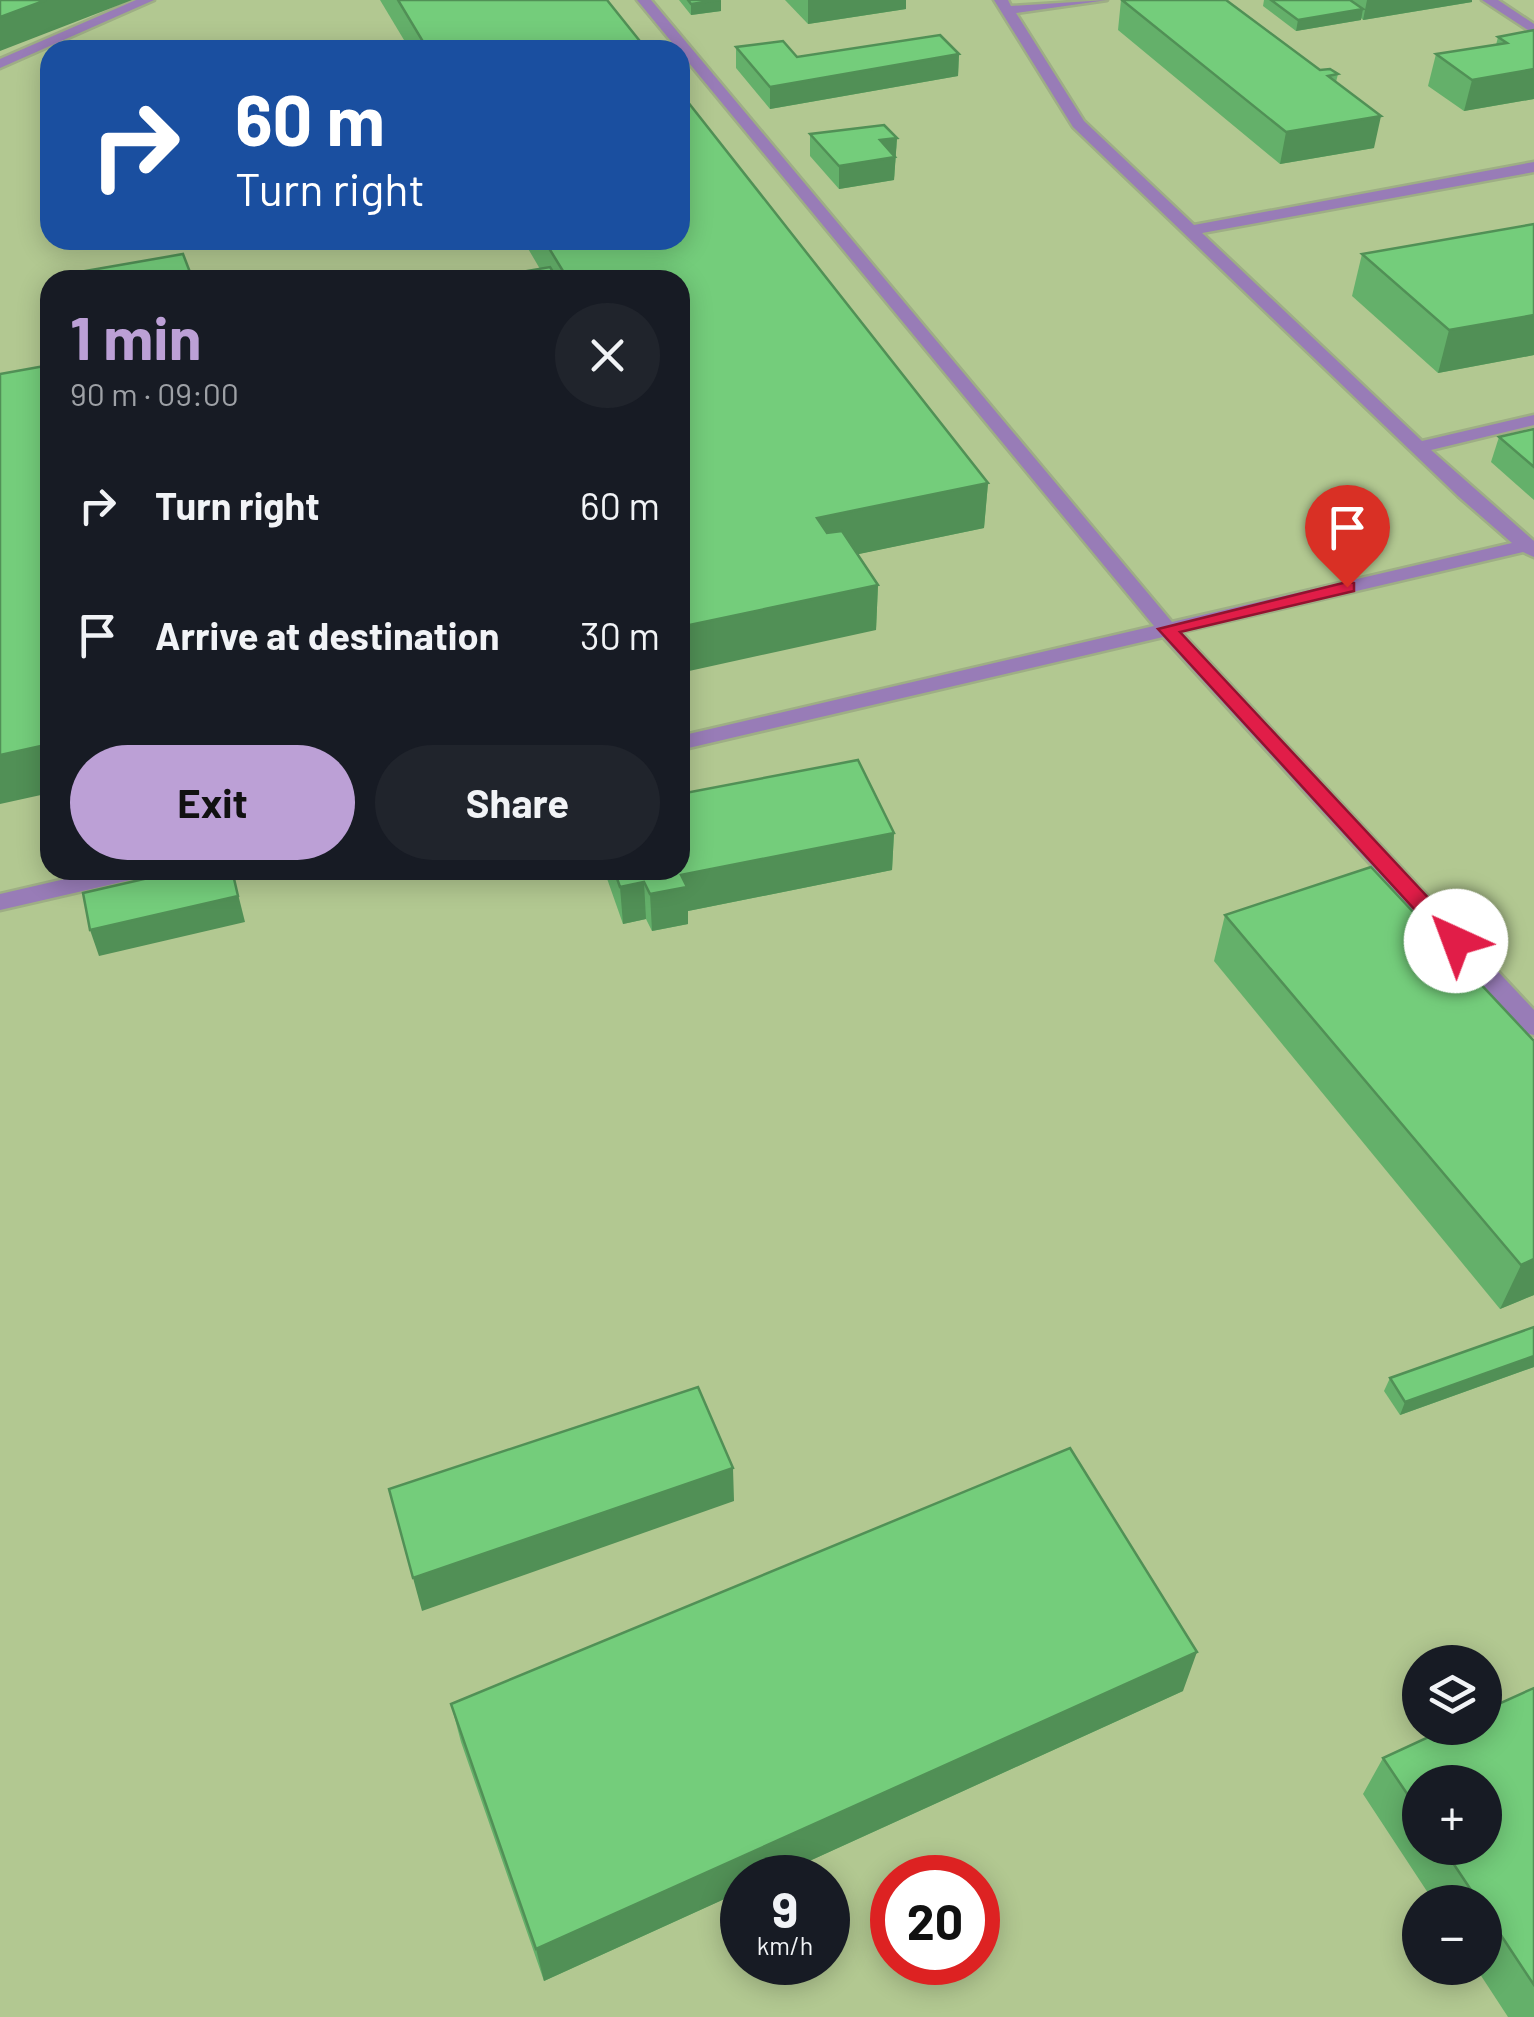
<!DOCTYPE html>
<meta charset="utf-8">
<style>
body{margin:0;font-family:Barlow,sans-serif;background:#20242c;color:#f1f3f6;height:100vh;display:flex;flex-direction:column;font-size:38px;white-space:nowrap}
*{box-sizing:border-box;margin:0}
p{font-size:32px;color:#9ea1a6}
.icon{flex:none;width:55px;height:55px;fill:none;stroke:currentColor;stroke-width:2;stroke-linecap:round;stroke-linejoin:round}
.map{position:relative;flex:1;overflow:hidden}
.drawer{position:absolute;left:40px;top:270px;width:650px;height:610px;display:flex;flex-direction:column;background:#171b24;border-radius:30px;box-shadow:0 5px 25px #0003}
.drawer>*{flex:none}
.hud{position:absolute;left:40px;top:40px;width:650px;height:210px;border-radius:30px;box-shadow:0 5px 25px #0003;background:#1a4fa0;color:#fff;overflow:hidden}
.buttons{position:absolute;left:1402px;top:1645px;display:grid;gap:20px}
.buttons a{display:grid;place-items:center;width:100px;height:100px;border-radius:50%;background:#171b24;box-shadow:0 5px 25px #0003;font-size:50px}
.speed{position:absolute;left:720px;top:1855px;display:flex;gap:20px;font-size:50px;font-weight:700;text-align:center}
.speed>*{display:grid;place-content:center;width:130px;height:130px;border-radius:50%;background:#171b24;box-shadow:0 5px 25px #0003;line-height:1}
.speed small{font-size:25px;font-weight:400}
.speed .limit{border:15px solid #d22;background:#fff;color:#111}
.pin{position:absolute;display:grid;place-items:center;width:85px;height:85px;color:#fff;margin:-102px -42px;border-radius:50% 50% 50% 0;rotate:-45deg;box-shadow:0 0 10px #0007}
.pin .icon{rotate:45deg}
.me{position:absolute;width:110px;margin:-55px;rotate:317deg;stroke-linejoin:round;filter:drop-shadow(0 0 8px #0008)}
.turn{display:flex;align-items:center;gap:35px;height:210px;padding:0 30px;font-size:45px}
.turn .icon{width:130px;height:130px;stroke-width:2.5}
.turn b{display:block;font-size:70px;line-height:85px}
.round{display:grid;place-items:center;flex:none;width:105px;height:105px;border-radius:52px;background:#20242c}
.head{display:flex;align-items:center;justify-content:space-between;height:170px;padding:0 30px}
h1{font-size:60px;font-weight:700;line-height:75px;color:#bca0d6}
.primary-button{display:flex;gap:20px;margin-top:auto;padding:20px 30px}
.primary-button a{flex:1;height:115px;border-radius:60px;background:#bca0d6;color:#111;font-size:40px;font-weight:700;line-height:115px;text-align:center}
.primary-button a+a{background:#20242c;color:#f1f3f6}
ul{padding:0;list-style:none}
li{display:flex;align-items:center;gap:30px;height:130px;padding:0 30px}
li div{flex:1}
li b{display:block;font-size:38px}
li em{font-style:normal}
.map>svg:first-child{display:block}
.built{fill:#b2c891;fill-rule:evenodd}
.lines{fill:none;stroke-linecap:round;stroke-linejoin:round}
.minor-casing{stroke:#9eae85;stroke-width:5}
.minor{fill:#987cb7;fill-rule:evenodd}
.wall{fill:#64b06a;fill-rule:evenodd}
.shaded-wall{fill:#519056}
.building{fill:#74cd7b;stroke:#519056;stroke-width:2.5}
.route{fill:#e11d48;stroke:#92132f;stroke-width:2.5}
</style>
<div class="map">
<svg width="1534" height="2017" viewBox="0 0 1534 2017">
<rect width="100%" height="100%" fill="#bed1a1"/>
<!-- built -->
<path class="built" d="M0 0H1534V2017H0ZM50 50H680V240H50ZM50 280H680V870H50ZM1420 1662H1485V1728H1420ZM1420 1782H1485V1848H1420ZM742 1878H828V1962H742ZM892 1878H978V1962H892ZM1420 1902H1485V1968H1420Z"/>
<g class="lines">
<!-- minor casing -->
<g class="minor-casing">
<g id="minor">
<path d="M136 0H154L0 68V59Z"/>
<path d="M637 0H651L1172 622 1512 543 1458 496 1073 127 994 0H1008L1011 6 1107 0 1016 13 1084 121 1194 225 1534 162V172L1202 233 1422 441 1534 415V425L1431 450 1534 541V557L1523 552 1181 632 1534 1010V1035L1525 1033 1163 637 680 750V736L1154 626Z"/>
<path d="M1482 0H1498L1534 24V34Z"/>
<path d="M104 870H151L139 878 0 910V894Z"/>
</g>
</g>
<!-- minor -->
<use href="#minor" class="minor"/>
</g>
<!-- wall -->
<g class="wall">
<path d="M380 0H607L647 50H410Z"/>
<path d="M679 0H721V11L691 15Z"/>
<path d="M785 0H906V9L808 24Z"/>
<path d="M1121 0 1320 70 1338 74 1336 82 1374 148 1280 164 1118 30Z"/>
<path d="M1264 0H1472V2L1363 20 1361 18V20L1296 31 1263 6Z"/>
<path d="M1534 30V99L1464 111 1428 86 1436 54 1496 45 1498 37Z"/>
<path d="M736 47 797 57 959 54 958 76 770 109 736 68Z"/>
<path d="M810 134 897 138 894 180 839 189 810 156Z"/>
<path d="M1534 224V355L1438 373 1352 296 1362 254Z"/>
<path d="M523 240H680L988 483 984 528 858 554 878 585 876 630 475 280 540 269Z"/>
<path d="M1534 429V500L1491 462 1499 437Z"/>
<path d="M894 833 892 870 688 911V924L652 931 646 919 623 924 604 870H680Z"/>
<path d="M1225 915 1534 1041V1295L1500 1309 1214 961Z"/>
<path d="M1534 1327V1367L1400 1415 1384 1391 1390 1378Z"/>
<path d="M1534 1688V2017H1508L1476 1968H1485V1902H1434L1363 1794 1383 1758ZM1420 1782 1485 1848H1420Z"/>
<path d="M1183 1691 772 1878H742V1891L544 1981 461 1742 451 1704Z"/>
</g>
<!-- shaded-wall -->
<g class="shaded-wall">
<path d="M46 0H132L0 51V17Z"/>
<path d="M721 0V11L691 15V4Z"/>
<path d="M808 0H906V9L808 24Z"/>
<path d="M1367 0H1472V2L1363 20Z"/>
<path d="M1363 9 1361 20 1296 31 1298 20Z"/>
<path d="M959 54 958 76 770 109V87Z"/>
<path d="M1534 69V99L1464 111 1472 80Z"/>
<path d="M1381 116 1374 148 1280 164 1286 132Z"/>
<path d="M897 138 894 180 839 189V166L880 140Z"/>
<path d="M1534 315V355L1438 373 1449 330Z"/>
<path d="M988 483 984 528 816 563 817 518Z"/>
<path d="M878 585 876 630 680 673V627Z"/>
<path d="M50 744V793L0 804V755Z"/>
<path d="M894 833 892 870 688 911V924L652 931 650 894 681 875Z"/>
<path d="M232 870 245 922 99 956 90 930Z"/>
<path d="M644 882 646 919 623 924 620 887Z"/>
<path d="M1534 1259V1295L1500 1309 1521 1265Z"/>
<path d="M1534 1356V1367L1400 1415 1405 1402Z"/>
<path d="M733 1468 734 1501 422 1611 413 1578Z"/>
<path d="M1197 1652 1183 1691 772 1878H742V1891L544 1981 536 1949Z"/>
</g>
<!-- building -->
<g class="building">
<path d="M0 0H46L0 17Z"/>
<path d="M398 0H607L647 50H428Z"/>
<path d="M688 0H720L691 4Z"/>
<path d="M1122 0H1226L1320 70 1330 69 1338 74 1328 76 1381 116 1286 132Z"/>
<path d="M1271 0H1350L1363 9 1298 20Z"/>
<path d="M1534 30V69L1472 80 1436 54 1507 43 1498 37Z"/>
<path d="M940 35 959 54 770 87 736 47 783 41 797 57Z"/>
<path d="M680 92 988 483 817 518 827 533 842 531 878 585 680 627V280H475L550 267 557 278 566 276 544 240H680Z"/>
<path d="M884 125 897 138 880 140 895 157 839 166 810 134Z"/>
<path d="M1534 224V315L1449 330 1362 254Z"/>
<path d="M183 254 193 280H77L74 273Z"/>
<path d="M50 365V744L0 755V374Z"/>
<path d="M1534 429V467L1499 437Z"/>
<path d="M858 760 894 833 681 875 687 887 650 894 644 882 620 887 614 870H680V794Z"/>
<path d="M1371 867 1534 1041V1259L1521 1265 1225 915Z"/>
<path d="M183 870H232L238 896 90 930 83 893Z"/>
<path d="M1534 1327V1356L1405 1402 1390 1378Z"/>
<path d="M698 1387 733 1468 413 1578 389 1489Z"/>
<path d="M1070 1448 1197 1652 536 1949 451 1704Z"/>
<path d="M1534 1688V1985L1485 1911V1902H1479L1443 1848H1485V1782H1420V1813L1383 1758 1448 1728H1485V1710Z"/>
</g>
<!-- route -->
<path class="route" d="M1347 582 1354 583V591L1180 632 1463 935V946H1448L1158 629Z"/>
</svg>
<div class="buttons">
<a><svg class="icon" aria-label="layers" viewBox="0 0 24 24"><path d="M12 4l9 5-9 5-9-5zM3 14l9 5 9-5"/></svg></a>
<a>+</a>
<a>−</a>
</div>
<div class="speed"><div>9<small>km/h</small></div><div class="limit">20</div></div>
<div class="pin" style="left:1347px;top:587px;background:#d93025"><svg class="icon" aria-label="arrive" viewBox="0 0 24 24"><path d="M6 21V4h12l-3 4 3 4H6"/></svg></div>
<svg class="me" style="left:1456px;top:941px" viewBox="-20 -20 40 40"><circle r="19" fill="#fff"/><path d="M0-13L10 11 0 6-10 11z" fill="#e11d48"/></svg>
<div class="hud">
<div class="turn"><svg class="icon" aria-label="right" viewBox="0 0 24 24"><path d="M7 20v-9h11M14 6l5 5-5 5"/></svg><div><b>60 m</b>Turn right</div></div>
</div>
<section class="drawer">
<div class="head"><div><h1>1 min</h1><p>90 m · 09:00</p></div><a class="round"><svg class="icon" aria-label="close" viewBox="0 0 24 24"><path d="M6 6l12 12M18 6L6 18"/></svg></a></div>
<ul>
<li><svg class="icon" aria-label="right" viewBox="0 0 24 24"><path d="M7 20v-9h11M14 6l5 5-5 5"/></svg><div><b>Turn right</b></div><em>60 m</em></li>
<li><svg class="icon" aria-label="arrive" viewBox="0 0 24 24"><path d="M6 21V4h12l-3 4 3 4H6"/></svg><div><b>Arrive at destination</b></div><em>30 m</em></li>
</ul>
<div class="primary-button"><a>Exit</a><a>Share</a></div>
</section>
</div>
